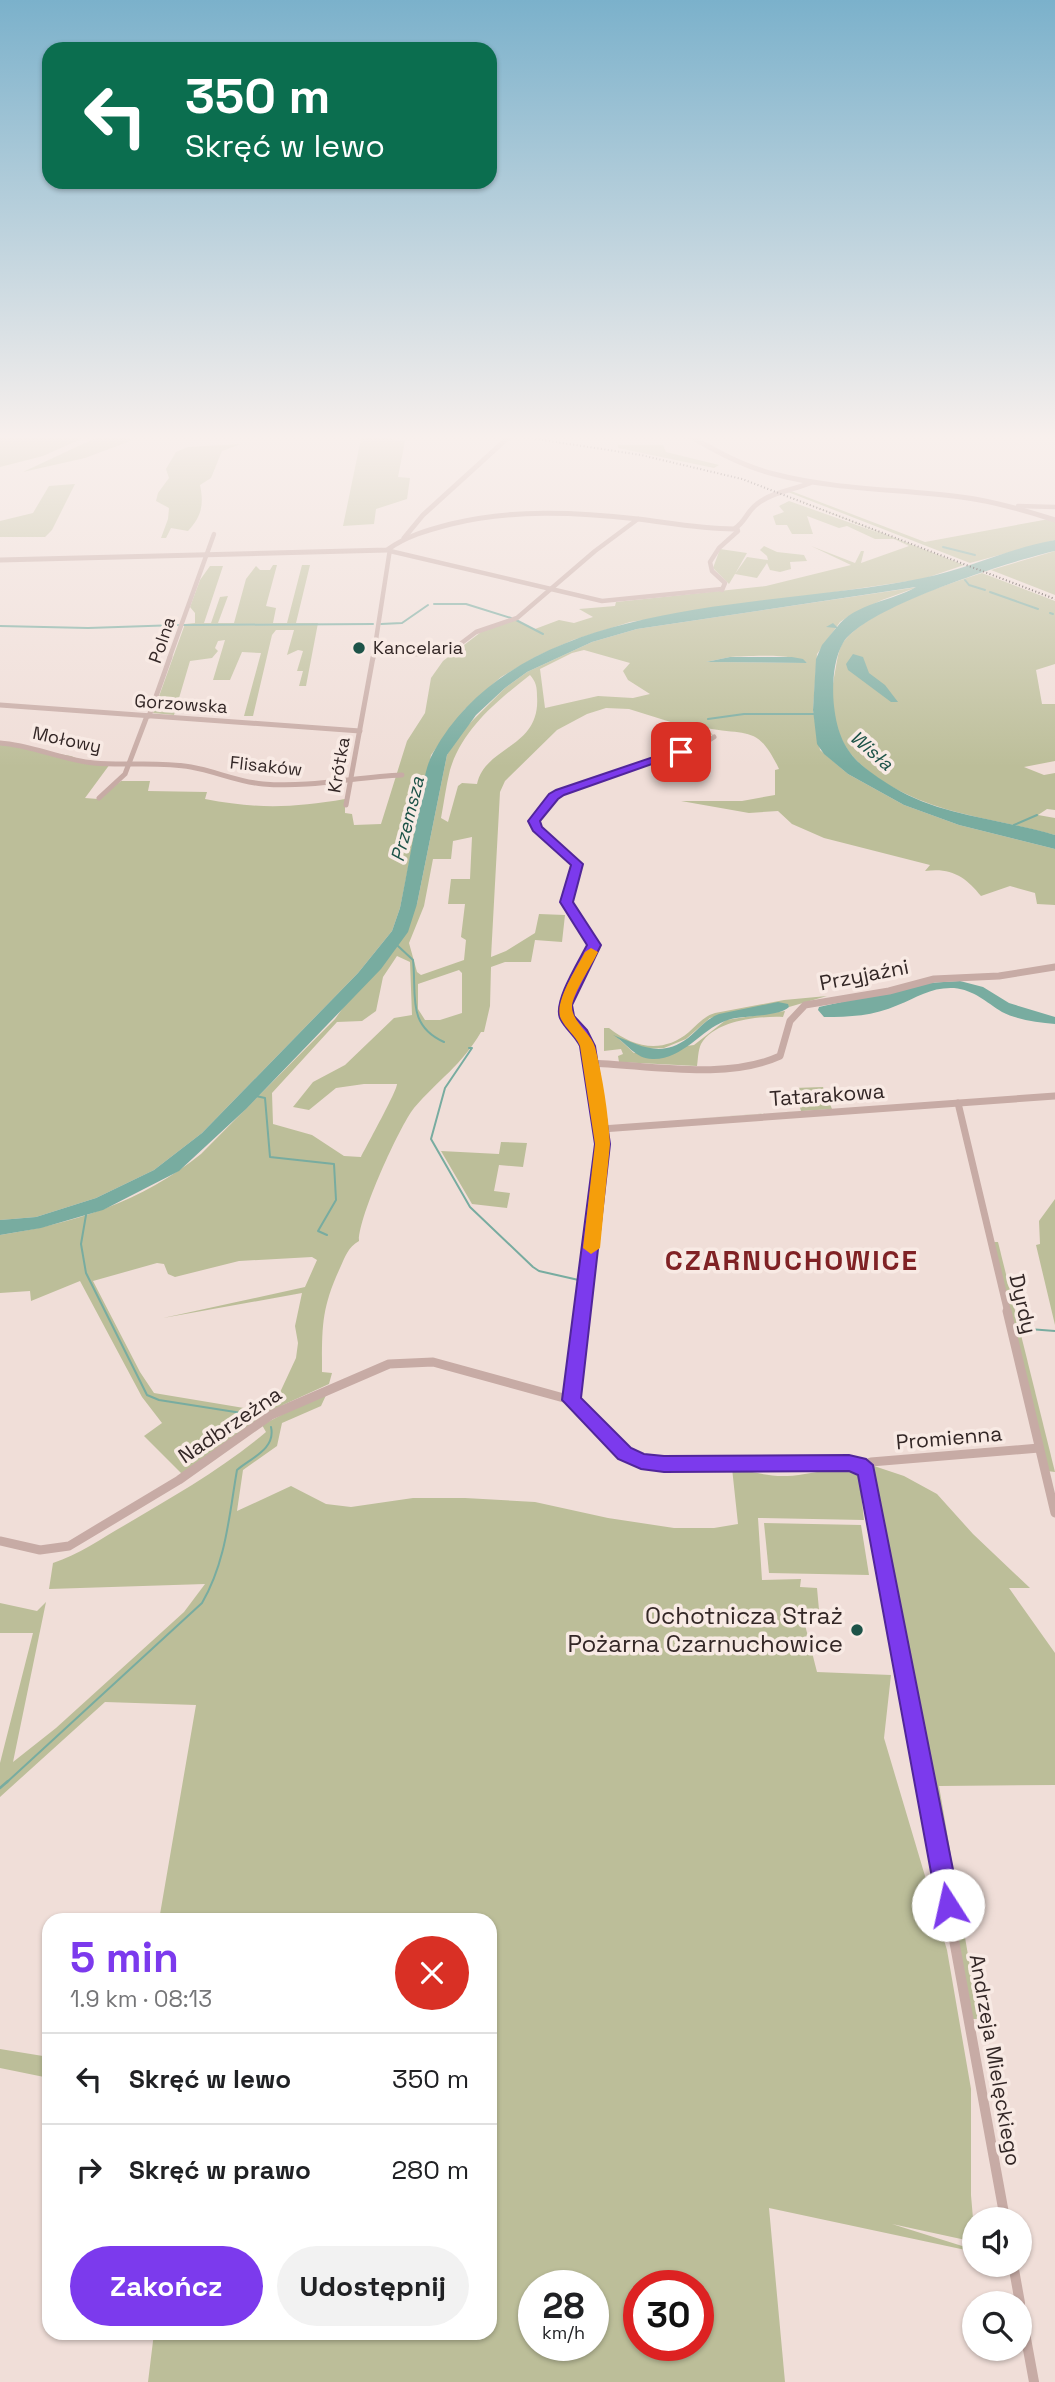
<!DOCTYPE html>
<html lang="pl">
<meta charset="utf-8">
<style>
body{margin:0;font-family:"Space Grotesk",sans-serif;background:#f2f2f2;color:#202124;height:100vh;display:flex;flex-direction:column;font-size:26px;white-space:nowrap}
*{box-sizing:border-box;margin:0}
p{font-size:23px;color:#757577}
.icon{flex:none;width:38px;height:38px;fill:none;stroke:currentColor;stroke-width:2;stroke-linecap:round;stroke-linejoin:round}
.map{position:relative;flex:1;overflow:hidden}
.sheet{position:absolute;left:42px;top:1913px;width:455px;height:427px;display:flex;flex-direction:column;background:#fff;border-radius:21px;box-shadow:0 2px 5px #0004}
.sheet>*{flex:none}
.hud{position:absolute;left:42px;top:42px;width:455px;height:147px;border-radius:21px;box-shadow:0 2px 5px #0004;background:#0b6e4f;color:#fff;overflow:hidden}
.tools{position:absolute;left:962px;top:2207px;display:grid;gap:14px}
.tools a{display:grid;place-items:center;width:70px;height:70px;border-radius:50%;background:#fff;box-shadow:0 2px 5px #0004;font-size:35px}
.speed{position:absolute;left:518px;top:2270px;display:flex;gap:14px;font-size:35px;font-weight:700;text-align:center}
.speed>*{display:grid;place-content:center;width:91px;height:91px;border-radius:50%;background:#fff;box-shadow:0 2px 5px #0004;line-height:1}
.speed small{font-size:18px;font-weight:400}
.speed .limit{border:10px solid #d22;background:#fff;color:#111}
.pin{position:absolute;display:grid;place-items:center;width:60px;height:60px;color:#fff;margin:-30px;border-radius:14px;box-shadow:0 4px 10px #0006}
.me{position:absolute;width:77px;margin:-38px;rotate:350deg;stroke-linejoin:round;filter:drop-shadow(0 0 5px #0008)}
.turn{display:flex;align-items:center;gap:24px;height:147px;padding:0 28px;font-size:32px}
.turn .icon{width:91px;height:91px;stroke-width:2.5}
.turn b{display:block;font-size:49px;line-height:60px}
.round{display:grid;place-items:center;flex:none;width:74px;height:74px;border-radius:37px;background:#f2f2f2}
.summary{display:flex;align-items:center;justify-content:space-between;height:119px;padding:0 28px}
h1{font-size:42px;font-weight:700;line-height:52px;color:#7c3aed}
.primary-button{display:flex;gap:14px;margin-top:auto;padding:14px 28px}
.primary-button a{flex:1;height:80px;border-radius:42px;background:#7c3aed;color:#fff;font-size:28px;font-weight:700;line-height:80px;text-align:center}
.primary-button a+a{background:#f2f2f2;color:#202124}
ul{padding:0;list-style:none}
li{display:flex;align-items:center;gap:21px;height:91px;padding:0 28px;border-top:2px solid #e0e0e0}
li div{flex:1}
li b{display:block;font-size:26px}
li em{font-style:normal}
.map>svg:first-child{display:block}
.green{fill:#bcbe99;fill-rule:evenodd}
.water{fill:#78aca0}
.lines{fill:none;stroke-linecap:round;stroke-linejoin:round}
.stream-far1{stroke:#78aca0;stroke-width:2}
.stream{stroke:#78aca0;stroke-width:2.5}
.minor-far4{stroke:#c7aba5;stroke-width:4.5}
.minor-far3{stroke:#c7aba5;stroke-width:5}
.minor-far2{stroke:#c7aba5;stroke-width:7}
.minor-far1{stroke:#c7aba5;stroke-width:9}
.minor{stroke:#c7aba5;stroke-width:10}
.tertiary{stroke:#c7aba5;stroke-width:5}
.rail{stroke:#332726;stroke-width:2;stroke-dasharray:1 2.5;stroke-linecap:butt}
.route{fill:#7c3aed;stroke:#51269a;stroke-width:2}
.slow{fill:#f59e0b}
.poi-dot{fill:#1d5348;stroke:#f8eae4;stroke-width:2.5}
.labels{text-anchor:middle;stroke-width:7;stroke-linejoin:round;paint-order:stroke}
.far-street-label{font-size:18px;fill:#332726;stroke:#f8eae4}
.far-poi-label{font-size:18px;fill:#332726;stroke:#f8eae4;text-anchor:start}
.far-water-label{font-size:19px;font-style:italic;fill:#1d5348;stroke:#f8eae4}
.street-label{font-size:21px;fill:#332726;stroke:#f8eae4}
.near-poi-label{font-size:24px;fill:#332726;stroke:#f8eae4;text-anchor:end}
.district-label{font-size:28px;font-weight:bold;letter-spacing:2px;fill:#802225;stroke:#f8eae4}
</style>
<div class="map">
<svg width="1055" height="2382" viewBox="0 0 1055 2382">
<rect width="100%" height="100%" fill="#f0ded8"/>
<!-- green -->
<g class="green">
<path d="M0 434H92L43 456 0 467Z"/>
<path d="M104 434H119L133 440 85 458 23 472Z"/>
<path d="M362 434 405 441 398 477 410 478 407 499 376 509 374 524 343 526Z"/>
<path d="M241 444 222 451 211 478 200 485C204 504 202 516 188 531L171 528 166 538H161L168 519 169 508 156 501 158 493 169 478 166 469 176 452 188 447Z"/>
<path d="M618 445H663L666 452 719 465 714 468 618 448Z"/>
<path d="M75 484 52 530 45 537H0V521L33 513 49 486Z"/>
<path d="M791 491 925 542 1049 519 1055 522V540L970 563 788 492Z"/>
<path d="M783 494 964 565 923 579 630 622 573 640 537 656 501 677 465 709 431 755 400 908 392 931 358 973 202 1133 154 1170 96 1198 36 1217 0 1220V744L71 756 91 764H110L85 798 98 799 121 781H150L148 791 207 792 205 799C256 809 293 808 345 799V813L352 814 354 825 381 824 407 741 425 713 431 678 443 661 485 629 514 620 535 629 559 620 574 623 593 617 579 609 615 606 616 602 766 586 851 565 811 546 855 563 861 551H864L861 563 909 546 894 539H875L847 526 839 528 807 516 813 534H792L787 525H776L773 516 784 512 779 506 789 501 882 534Z"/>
<path d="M764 546 777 552 804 555 807 561 790 562 791 569 780 572 770 570 767 563 757 578 735 574 729 584 713 568 720 549 747 553 735 574 747 557 768 560 767 556 760 550Z"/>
<path d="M1055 551V595L991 570Z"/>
<path d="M273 565H277L266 606 276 608 273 623H287L302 565H310L296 623H318L306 686H299L303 671H297L303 651 298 650 287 655 294 630H276L272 635 253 716H244L261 653 242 652 230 680H213L225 640 218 641 215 648 218 651 212 658 190 661 174 715 153 713 185 624 195 623V613L190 607 200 580 210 566H223L204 623H211L220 597 228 596 218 623H234L246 579 256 566 260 570H270Z"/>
<path d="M982 573 1055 601V664L1036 670 1042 704H1055V761L1024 767 1044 775 1055 773V810L1047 809 1038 815 1055 818V835C1006 821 951 816 906 794 853 769 822 733 835 672 837 662 838 649 844 641 870 609 943 586 982 573Z"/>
<path d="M918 587 882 600 849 616 840 622 817 654 813 710 820 750 848 774 904 805 959 825 1055 849V905L1037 904 1035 893 1010 886 981 896C966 877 951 867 925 871L930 865 824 838 792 824 778 811 749 813 681 801H742L775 795V770L779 769C758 725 749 736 706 728L713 735 709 734 629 709 606 708 587 714 557 730 505 781 500 792 491 957 506 951 535 933 539 914 565 915 562 942 535 940 531 962H505L491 967 490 1006 484 1032H481C462 1065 438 1080 414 1108 399 1127 358 1218 359 1241 348 1247 345 1257 340 1268 321 1309 322 1328 322 1372L332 1373 329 1384 283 1405 183 1475 144 1436 162 1423 142 1397 80 1281 31 1301 30 1291 0 1293V1235C73 1224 143 1201 201 1154L335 1019 417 904 447 755 461 732 505 688 527 672 592 642 637 629ZM584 650 630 663 623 671 628 680 650 694 633 698 598 696 545 708 540 669 572 653ZM730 657C746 656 796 653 807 663L706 662ZM530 675C536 682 537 687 537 696 541 748 485 746 477 784L462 783 458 786 448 822 441 818C444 802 446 786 450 770 462 729 498 700 530 675ZM472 837 470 879H451L448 904H465L461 937 466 940 464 960 421 975 417 972 409 943 424 906 433 859H451L453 841ZM397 956 410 962 412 1015 394 1018 345 1065 313 1082 293 1107 309 1110 336 1088 364 1084H397C397 1091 367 1145 361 1157L344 1156 312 1135 273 1124 272 1093 337 1022 362 1021 376 1011 383 977ZM459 970 462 973V1013L440 1020H425L418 1009V984ZM312 1257 317 1260 305 1287 163 1318 302 1293 295 1326 298 1343 296 1358 276 1401 259 1409H250L154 1393 140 1372 93 1281 157 1263 164 1264 168 1274 175 1277 239 1261Z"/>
<path d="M827 996 789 1007 787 1004 710 1018 686 1039 664 1048 644 1049 618 1038 634 1053 694 1045 726 1020 785 1011 783 1017C759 1016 715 1020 701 1044 698 1050 698 1060 697 1066L619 1062 618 1056 623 1054 621 1049 604 1051V1028H609C634 1048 663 1054 689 1032 697 1025 704 1016 715 1013L784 1000Z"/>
<path d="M823 1087 832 1109 688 1119 801 1111 794 1088Z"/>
<path d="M501 1142 527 1143 523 1167 499 1165 494 1191 510 1193 507 1208 472 1204 441 1151 499 1154Z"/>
<path d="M1055 1199V1325L1036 1245 1040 1244 1039 1221Z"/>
<path d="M994 1242H998L1055 1472 1047 1471Z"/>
<path d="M328 1391 321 1406 282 1423 277 1446 243 1470 237 1511 291 1486 326 1504 351 1507 413 1498H465L535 1502 608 1518 674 1528H714L738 1524 732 1468C751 1471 768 1477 787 1476 810 1475 836 1464 859 1475L864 1520 758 1518 762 1580 801 1579 800 1587 817 1588 820 1621H804L817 1672 891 1675 884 1738 947 1950 971 2089V2195L975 2242 892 2224 975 2250V2252L769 2208 785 2382H148L154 2333H490V1920H159L196 1705 105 1702 0 1797V1763L33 1633H0V1603L37 1611 46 1602 13 1762 56 1728 184 1612 205 1584 49 1589 53 1563C78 1555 102 1538 125 1525 174 1496 222 1469 266 1432L262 1425ZM534 2286H593V2345H534ZM639 2286H698V2345H639Z"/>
<path d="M874 1466 904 1476 937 1494 973 1534 1030 1588H1009L1055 1653V1785L939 1786 979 2019H972L872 1476Z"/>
<path d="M764 1523 861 1525 869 1575 769 1573Z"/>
<path d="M0 2049 49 2057V2078L0 2068Z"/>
</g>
<!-- water -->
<g class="water">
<path d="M1055 540V551C1011 561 865 607 843 643 833 660 832 687 834 706 839 750 856 764 893 787 940 816 1002 819 1055 835V849L959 825 904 805 848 774 824 754 817 744 813 710 816 659 822 645 836 628 826 627 833 623 837 627C855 603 893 601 916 587L637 629 592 642 527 672 505 688 476 715 447 755 417 904 408 932 381 969 246 1109 179 1171 103 1210 41 1228 0 1235V1220L36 1217 96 1198 154 1170 202 1133 358 973 392 931 400 908C407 873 413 838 420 804 423 788 425 767 433 753 522 592 768 611 923 578 968 569 1009 548 1055 540Z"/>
<path d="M853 654 863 657 869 673 885 685 898 702H891L848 670 846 664Z"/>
<path d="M730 657H792L803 659 807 663 706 662Z"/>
<path d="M960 981 983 987 1009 1003 1055 1017V1024C1037 1022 1018 1020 1002 1012 986 1002 974 990 954 988 931 987 918 997 898 1005 873 1016 850 1017 824 1017L818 1010 819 1007 927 983Z"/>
<path d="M778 1002 788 1004 789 1007C777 1018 742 1014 725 1021 701 1030 683 1059 654 1059 636 1060 627 1043 613 1035 640 1045 660 1059 688 1038 699 1029 706 1019 719 1014Z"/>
</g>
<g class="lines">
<!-- stream-far1 -->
<g class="stream-far1">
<path d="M943 547 975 555"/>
<path d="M965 580 969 585 985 590"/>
<path d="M990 592 1038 609"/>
<path d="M434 604H466L511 618"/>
<path d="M1050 613 1053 614"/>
<path d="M516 620 543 634"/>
<path d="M381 624 402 623 428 605"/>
<path d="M184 625 373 624"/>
<path d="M0 626 88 628 178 625"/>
<path d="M708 719 744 714H815"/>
<path d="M1014 825 1037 815"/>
<path d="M398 946 413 960C417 994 406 1025 444 1042"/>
<path d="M469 1048H472L445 1088 431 1139 470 1207 533 1267 539 1271 583 1281"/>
<path d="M256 1096 265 1098 270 1157 334 1164 336 1200 318 1231 327 1235"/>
<path d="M86 1215 81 1244 86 1273 147 1395 159 1400 248 1414"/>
<path d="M1016 1328 1055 1331"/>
<path d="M6 1783 202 1603C226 1562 229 1516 237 1470 251 1458 276 1449 271 1427"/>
</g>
<!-- stream -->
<path class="stream" d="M0 1788 8 1781"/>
<!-- minor-far4 -->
<g class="minor-far4">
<path d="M609 434 656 435"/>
<path d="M1018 506 1055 507"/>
<path d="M390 551 602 601 722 589"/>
<path d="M722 590 725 583 712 571 710 562 719 548 738 531 737 528"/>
<path d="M373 654H447L476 632 517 618 595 551 638 519"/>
<path d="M169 659 214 534"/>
<path d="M373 659 390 549"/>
</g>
<!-- minor-far3 -->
<g class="minor-far3">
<path d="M0 705 360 731"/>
<path d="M149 716 170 657"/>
<path d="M0 743C32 745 62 760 94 763 126 766 159 761 191 767 215 771 238 782 263 784 311 788 355 777 402 775"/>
<path d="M99 798 125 774 147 716"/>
<path d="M346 805 373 657"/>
<path d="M594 946 566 902 577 864 537 828 534 821 553 796 560 792 703 744 714 737"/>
</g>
<!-- minor-far2 -->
<g class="minor-far2">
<path d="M590 1063C648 1065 726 1081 780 1056L790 1021 805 1005 889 991 934 979 999 976 1055 967"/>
<path d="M958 1103 1008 1313"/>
<path d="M602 1129 1055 1096"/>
<path d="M582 1313 603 1144 588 1046 566 1011 570 992 593 944"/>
</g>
<!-- minor-far1 -->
<g class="minor-far1">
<path d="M582 1311 571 1400 629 1456 641 1461 664 1464 849 1463 859 1465 868 1473 925 1783"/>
<path d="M1007 1311 1055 1513"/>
<path d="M862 1467 871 1462 1039 1448"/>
<path d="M0 1541 40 1550 69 1546 179 1480 271 1415 389 1364 433 1362 571 1400"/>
</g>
<!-- minor -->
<g class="minor">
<path d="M925 1781 1005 2219"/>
<path d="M1013 2264 1020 2303"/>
<path d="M1020 2306 1034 2382"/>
</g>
<!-- tertiary -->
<g class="tertiary">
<path d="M686 434C714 450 742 466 774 474 835 490 899 489 961 497 993 501 1024 510 1055 520"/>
<path d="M404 538 423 515 512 434"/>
<path d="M0 560 387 550C406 536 428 530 451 524 512 509 576 512 638 519 670 523 701 529 734 529 745 523 747 511 757 504 772 492 793 490 810 483"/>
</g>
<!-- rail -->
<path class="rail" d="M504 434 641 455 742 479 1055 599"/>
</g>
<!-- sky -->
<linearGradient id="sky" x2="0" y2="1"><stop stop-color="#7bb1cb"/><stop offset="0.57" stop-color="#f8f0ed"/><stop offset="1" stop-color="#f8f0ed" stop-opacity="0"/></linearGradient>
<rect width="1055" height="767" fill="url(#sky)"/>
<!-- route -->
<path class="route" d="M677 749 686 752 564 795 558 799 540 821 542 827 583 864 573 902 601 945 572 1005 574 1016 587 1030 595 1046 610 1144 581 1398 631 1448 644 1454 664 1456 849 1455 866 1459 873 1465 960 1905 957 1914 948 1917 940 1914 937 1905 858 1475 849 1471 664 1472 641 1469 618 1459 562 1400 595 1144 580 1046C575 1035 565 1029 560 1018 553 1002 579 961 587 945L560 902 571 865 533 831 528 821 549 794 556 790Z"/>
<!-- slow -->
<path class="slow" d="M591 948 598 952C592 965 573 993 572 1006 571 1021 591 1033 595 1047 603 1078 608 1113 610 1144L600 1248 591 1254 583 1248 595 1144 580 1046C575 1035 566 1029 561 1019 553 1003 577 968 585 952Z"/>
<!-- markers -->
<g class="poi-dot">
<circle cx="359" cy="648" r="7"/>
<circle cx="857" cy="1630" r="7"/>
</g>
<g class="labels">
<!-- far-street labels -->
<g class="far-street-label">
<text transform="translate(162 640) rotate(-71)" y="6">Polna</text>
<text transform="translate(181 704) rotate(4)" y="6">Gorzowska</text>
<text transform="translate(67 740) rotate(12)" y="6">Mołowy</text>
<text transform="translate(339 765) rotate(-80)" y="6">Krótka</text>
<text transform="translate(266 766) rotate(6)" y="6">Flisaków</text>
</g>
<!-- far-poi labels -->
<g class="far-poi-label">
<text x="373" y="654">Kancelaria</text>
</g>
<!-- far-water labels -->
<g class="far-water-label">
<text transform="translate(872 750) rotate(41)" y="7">Wisła</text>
<text transform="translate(407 819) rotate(-76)" y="7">Przemsza</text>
</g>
<!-- street labels -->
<g class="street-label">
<text transform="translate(864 975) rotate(-11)" y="7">Przyjaźni</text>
<text transform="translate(827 1095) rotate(-4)" y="7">Tatarakowa</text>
<text transform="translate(1023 1304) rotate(77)" y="7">Dyrdy</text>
<text transform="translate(230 1425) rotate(-34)" y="7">Nadbrzeżna</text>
<text transform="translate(949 1438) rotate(-5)" y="7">Promienna</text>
<text transform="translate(995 2060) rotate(80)" y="7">Andrzeja Mielęckiego</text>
</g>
<!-- near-poi labels -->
<g class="near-poi-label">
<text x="843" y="1624">Ochotnicza Straż<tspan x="843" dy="28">Pożarna Czarnuchowice</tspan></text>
</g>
<!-- district labels -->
<g class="district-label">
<text x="792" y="1270">CZARNUCHOWICE</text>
</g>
</g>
</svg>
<div class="tools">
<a><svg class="icon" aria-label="sound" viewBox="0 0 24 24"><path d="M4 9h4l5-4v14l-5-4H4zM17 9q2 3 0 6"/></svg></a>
<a><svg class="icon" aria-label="search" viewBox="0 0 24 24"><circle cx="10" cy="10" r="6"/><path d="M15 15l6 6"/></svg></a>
</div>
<div class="speed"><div>28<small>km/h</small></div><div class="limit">30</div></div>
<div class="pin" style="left:681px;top:752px;background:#d93025"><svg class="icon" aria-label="arrive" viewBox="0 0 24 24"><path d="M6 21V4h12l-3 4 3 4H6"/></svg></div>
<svg class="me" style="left:948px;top:1905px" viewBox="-20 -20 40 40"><circle r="19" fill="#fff"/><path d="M0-13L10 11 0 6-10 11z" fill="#7c3aed"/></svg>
<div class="hud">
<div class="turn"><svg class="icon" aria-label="left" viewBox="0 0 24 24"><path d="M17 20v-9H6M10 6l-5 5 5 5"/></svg><div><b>350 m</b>Skręć w lewo</div></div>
</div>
<section class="sheet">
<div class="summary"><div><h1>5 min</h1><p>1.9 km · 08:13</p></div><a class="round" style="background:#d93025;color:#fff"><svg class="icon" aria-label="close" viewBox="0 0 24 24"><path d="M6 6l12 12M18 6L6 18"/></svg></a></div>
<ul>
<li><svg class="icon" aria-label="left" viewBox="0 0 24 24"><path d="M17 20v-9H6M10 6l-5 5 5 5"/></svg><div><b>Skręć w lewo</b></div><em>350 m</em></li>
<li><svg class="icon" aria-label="right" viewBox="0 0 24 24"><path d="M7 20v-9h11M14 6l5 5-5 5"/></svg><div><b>Skręć w prawo</b></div><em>280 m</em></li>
</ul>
<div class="primary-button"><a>Zakończ</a><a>Udostępnij</a></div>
</section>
</div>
